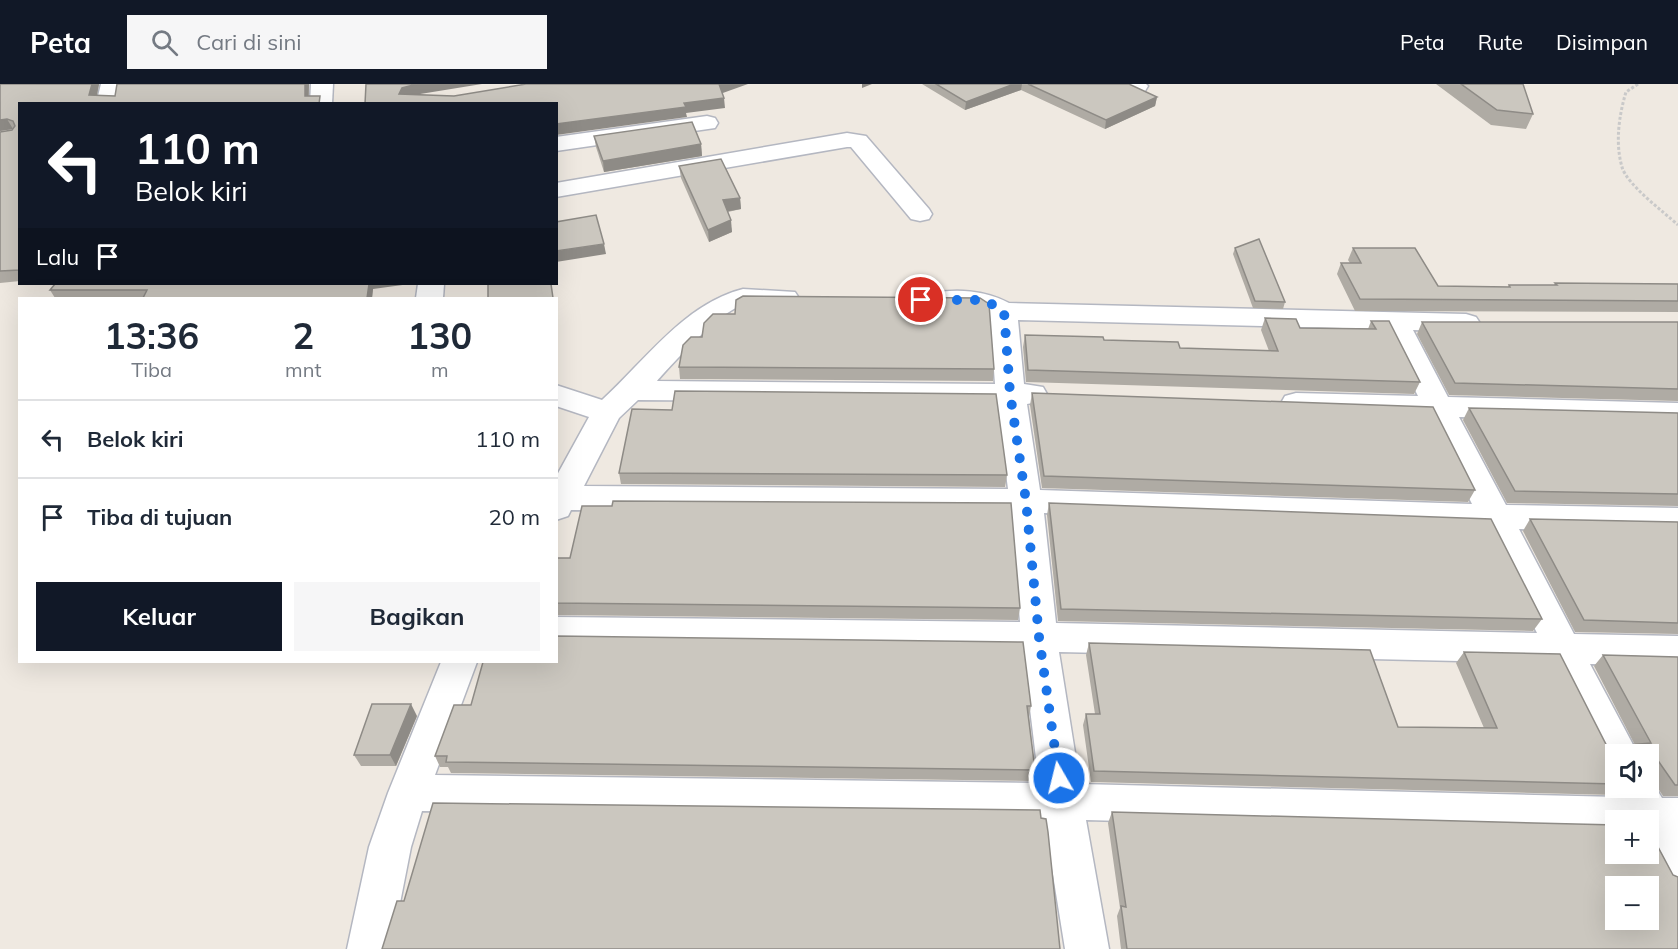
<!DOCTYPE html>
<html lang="id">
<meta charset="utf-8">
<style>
body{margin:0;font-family:Mulish,sans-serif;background:#f6f6f7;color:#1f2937;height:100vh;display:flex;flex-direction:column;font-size:22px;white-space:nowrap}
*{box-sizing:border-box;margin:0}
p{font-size:20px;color:#747a83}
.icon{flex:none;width:33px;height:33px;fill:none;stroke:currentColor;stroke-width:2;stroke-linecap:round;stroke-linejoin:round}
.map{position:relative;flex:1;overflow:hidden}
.sheet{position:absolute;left:18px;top:213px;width:540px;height:366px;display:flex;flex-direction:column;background:#fff;border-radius:0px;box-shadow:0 6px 24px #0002}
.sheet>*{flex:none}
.hud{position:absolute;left:18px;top:18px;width:540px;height:183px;border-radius:0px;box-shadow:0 6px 24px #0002;background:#111827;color:#fff;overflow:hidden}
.buttons{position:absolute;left:1605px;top:660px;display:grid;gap:12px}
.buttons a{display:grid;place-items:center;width:54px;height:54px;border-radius:0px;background:#fff;box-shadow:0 6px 24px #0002;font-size:30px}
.pin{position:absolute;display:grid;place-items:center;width:51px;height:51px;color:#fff;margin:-26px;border:3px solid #fff;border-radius:50%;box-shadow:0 2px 6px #0007}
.me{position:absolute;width:66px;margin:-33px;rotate:352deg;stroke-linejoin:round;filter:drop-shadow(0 0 4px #0008)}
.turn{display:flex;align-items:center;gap:21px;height:126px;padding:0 18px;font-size:27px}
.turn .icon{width:78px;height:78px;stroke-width:2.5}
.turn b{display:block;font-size:42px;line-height:51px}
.then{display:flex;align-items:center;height:57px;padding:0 18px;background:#0003;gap:12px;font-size:22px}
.eta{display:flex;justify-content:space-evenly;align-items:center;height:102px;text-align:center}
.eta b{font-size:36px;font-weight:700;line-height:42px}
.button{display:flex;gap:12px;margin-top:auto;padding:12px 18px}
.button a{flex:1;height:69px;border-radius:0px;background:#111827;color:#fff;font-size:24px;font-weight:700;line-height:69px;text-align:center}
.button a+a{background:#f6f6f7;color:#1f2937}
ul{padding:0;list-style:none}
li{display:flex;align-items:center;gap:18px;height:78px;padding:0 18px;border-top:2px solid #e0e1e3}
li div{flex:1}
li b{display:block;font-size:22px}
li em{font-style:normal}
header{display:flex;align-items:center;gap:36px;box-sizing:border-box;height:84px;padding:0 30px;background:#111827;color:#fff}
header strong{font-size:28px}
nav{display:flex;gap:33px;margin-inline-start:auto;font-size:21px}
.search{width:420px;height:54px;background:#f6f6f7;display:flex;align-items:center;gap:15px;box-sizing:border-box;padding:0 21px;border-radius:0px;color:#747a83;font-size:22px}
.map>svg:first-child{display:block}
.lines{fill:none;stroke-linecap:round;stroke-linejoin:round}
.street-casing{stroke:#b4b7c1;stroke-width:3}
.path{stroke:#c9c9c9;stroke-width:3;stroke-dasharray:3 2;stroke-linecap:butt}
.street{fill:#fff;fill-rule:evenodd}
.wall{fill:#afaba4;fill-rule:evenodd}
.shaded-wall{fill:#8e8b86}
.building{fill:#cbc7bf;stroke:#8e8b86;stroke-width:1.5;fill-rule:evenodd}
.route{stroke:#1a73e8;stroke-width:10;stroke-dasharray:0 18}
</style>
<header>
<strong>Peta</strong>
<div class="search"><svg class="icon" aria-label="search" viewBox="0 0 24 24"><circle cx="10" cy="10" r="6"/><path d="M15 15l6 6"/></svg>Cari di sini</div>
<nav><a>Peta</a><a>Rute</a><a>Disimpan</a></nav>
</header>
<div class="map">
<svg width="1678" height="865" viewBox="0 0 1678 865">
<rect width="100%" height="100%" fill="#efe9e1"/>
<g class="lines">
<!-- street casing -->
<g class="street-casing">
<g id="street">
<path d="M101 0H123L118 20H96Z"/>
<path d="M311 0H333L332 20H310Z"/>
<path d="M1121 0H1146L1148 2 1145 7C1136 9 1127 8 1121 0Z"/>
<path d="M707 32 715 34 718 39 715 44 556 67V53Z"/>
<path d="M847 49 866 52 929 125 932 130 929 135 920 137 911 135 851 63H847L556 113V99Z"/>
<path d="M418 200H444L443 214H416Z"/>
<path d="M743 205 795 208 799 214 795 220C778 224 761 219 744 221 723 224 672 280 657 297L995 300 990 231C971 220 950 227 928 222L924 216 928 210C955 204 985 206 1009 219L1466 230 1476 233 1480 239 1476 245 1466 248 1413 246 1448 313 1678 319V339L1459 333 1506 421 1678 424V448L1519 445 1574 550 1678 552V582L1590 580 1638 670H1616V686L1604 682 1552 579 1059 568 1080 700 1619 713 1615 704 1616 703 1648 704V691L1662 714H1678V806L1663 800 1647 770 1648 736H1616V750L1086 736 1109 865H1065L1044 735 422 727 411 763 391 865H347L369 763 388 709 441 578H477L435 691 1039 699 1023 567 556 561V533L1020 538 1011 429 571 426 568 432 556 436V393L589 333 556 322V301L602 316C645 277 684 220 743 205ZM1018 236 1384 245 1418 312 1296 309 1285 312 1281 319 1285 326 1296 329 1428 332 1472 420 1040 406 1027 320 1043 317 1047 310 1043 303 1024 300ZM638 316 997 319 1008 405 584 402 619 334ZM1044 429 1485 445 1537 549 1056 539Z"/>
</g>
</g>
<!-- path -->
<path class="path" d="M1638 0 1626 8C1619 31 1615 59 1622 83 1627 101 1664 128 1678 141"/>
<!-- street -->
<use href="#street" class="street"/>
</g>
<!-- wall -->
<g class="wall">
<path d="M0 0H99L97 12H115L117 0H309V12L20 20V197L0 199V48L12 46 13 45 0 47Z"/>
<path d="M922 0H1129L1157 13 1155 22 1105 45 1021 6 965 26Z"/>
<path d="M1436 0H1523L1533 30 1526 45 1491 41Z"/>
<path d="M594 52 701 60 702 72 604 88 596 63Z"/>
<path d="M679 82 740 114 741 125 728 128 732 148 709 158 681 94Z"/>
<path d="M1235 164 1285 218 1283 225 1253 224 1233 170Z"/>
<path d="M1353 164 1438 202 1508 203 1509 201H1554L1555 199 1678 200V228L1355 227 1337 190 1341 179H1350L1348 176Z"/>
<path d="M373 205 372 214H55L50 206Z"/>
<path d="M1265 234 1300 244 1368 245 1371 237 1420 298 1414 310 1026 298 1023 263 1025 251 1104 256 1180 264 1269 267 1261 246Z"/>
<path d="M1422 238H1678V317L1449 311 1417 250Z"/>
<path d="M679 283 994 285 993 297 680 295Z"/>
<path d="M1032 309 1475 406 1468 418 1042 404 1030 321Z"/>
<path d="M1469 324 1678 329V422L1507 419 1463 336Z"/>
<path d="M672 326 1007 391 1005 403 621 400 619 389Z"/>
<path d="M1049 419 1542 535 1533 547 1058 537 1047 431Z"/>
<path d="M1530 435 1678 438V550L1575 548 1523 447Z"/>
<path d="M556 474 1020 524 1018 536 556 531Z"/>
<path d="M1089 559 1398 643 1484 644 1456 579 1464 568 1612 672 1616 673V704H1623L1616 711 1091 698 1083 641 1086 630H1095L1086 571Z"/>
<path d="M1603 571 1678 573V712H1663L1652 695 1648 699V670H1620L1629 661H1635L1594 582Z"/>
<path d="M471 621 1031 622 1029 633 1035 686 1032 697 451 689 448 683H440L435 672Z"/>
<path d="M417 632 396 682H361L354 671Z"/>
<path d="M1112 728 1616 741V770H1648V736H1620L1629 728H1657V761L1673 791 1678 793V865H1121L1117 832 1120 824 1108 739ZM1616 802H1648V836H1616Z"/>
</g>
<!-- shaded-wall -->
<g class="shaded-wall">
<path d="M92 0H99L95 20 89 11Z"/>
<path d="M305 0H309L308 20 305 12Z"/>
<path d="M417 0H482L414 11 399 10 402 4Z"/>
<path d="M719 0H748L720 10Z"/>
<path d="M862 0H872L862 4Z"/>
<path d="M1014 0H1022L1021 6 965 26 966 18Z"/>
<path d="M1157 13 1155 22 1105 45 1106 36Z"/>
<path d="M724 14 725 24 686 29 687 33 556 51V40L684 19Z"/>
<path d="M7 35 13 45 0 47V36Z"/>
<path d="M701 60 702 72 604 88 603 77Z"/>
<path d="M740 114 741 125 724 128 723 116Z"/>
<path d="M731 136 732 148 709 158 708 146Z"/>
<path d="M604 160 606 170 556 178V167Z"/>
<path d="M369 200H410L373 205 372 214H367Z"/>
<path d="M411 620 417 632 396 682 390 671Z"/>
</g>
<!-- building -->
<g class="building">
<path d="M0 0H92L89 11 115 12 117 0H305V12H320L319 20H20V186L0 187V48L12 46 15 42 13 37 7 35 0 36Z"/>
<path d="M366 0H417L402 4 399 10 454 12 526 0H719L724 14 684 19 686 23 556 40V20H365Z"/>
<path d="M936 0H1014L966 18Z"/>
<path d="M1028 0H1129L1157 13 1106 36Z"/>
<path d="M1461 0H1523L1533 30 1497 26Z"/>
<path d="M692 38 701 60 603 77 594 52Z"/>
<path d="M721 75 740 114 723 116 731 136 708 146 679 82Z"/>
<path d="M596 131 604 160 556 167V138Z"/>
<path d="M1259 155 1285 218 1255 217 1235 164Z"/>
<path d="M1353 164H1415L1438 202 1510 203 1509 201H1557L1555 199 1678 200V217L1360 215 1341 179H1361Z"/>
<path d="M55 200H369L367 214H143L147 206H50Z"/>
<path d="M488 200H551L553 214H488Z"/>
<path d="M743 212 980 214 989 220 994 285 679 283 683 261 691 253H702L704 239 713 230H735L736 216Z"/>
<path d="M1265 234 1296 235 1300 244 1376 245 1371 237H1389L1420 298 1028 286 1025 251 1103 253 1104 256 1178 258 1180 264 1278 267Z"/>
<path d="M1422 238H1678V305L1455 299Z"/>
<path d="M675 307 996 310 1007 391 619 389 632 325 672 326Z"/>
<path d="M1032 309 1433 323 1475 406 1044 392Z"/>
<path d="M1469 324 1678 329V410L1515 407Z"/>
<path d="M613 417 1011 419 1020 524 556 519V474H570L582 422H612Z"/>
<path d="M1049 419 1491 435 1542 535 1061 525Z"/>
<path d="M1530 435 1678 438V539L1584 536Z"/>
<path d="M556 552 1023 558 1031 622H1027L1035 686 446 678 447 672H435L454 621H471L483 578H556Z"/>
<path d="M1089 559 1370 566 1398 643 1497 644 1464 568 1560 570 1612 672 1616 673V700L1094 687 1086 630H1100Z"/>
<path d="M1603 571 1678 573V701H1675L1659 678 1657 680V691H1648V670H1628L1629 661 1651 659Z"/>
<path d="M372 620H411L390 671H354Z"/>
<path d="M433 719 1040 726 1041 734 1046 735 1048 748 1060 865H382L397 817H404Z"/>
<path d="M1112 728 1616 741V770H1648V736H1629V728H1657V761L1673 791 1678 793V865H1127L1121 822 1126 823ZM1616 802H1648V836H1616Z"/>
</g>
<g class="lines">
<!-- route -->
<path class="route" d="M921 216H984L1004 227 1010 309 1026 417 1039 553 1059 694"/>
</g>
</svg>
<div class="buttons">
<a><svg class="icon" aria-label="sound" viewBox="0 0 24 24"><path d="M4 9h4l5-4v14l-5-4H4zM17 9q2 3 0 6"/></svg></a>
<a>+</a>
<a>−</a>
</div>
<div class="pin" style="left:921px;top:216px;background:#d93025"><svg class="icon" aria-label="arrive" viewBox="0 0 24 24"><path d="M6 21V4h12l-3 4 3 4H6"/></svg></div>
<svg class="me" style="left:1059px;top:694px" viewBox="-20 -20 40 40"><circle r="17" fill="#1a73e8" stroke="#fff" stroke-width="3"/><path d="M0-11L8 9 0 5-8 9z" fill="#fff"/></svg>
<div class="hud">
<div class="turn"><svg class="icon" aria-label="left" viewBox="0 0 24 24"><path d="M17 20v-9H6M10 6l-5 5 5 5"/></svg><div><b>110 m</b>Belok kiri</div></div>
<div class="then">Lalu<svg class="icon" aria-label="arrive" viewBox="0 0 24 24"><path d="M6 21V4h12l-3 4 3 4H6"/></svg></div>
</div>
<section class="sheet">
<div class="eta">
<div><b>13:36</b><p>Tiba</p></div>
<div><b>2</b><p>mnt</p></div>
<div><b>130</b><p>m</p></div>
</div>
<ul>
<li><svg class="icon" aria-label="left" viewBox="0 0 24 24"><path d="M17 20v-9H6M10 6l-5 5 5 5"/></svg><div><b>Belok kiri</b></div><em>110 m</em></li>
<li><svg class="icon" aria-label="arrive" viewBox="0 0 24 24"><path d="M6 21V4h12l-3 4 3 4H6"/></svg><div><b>Tiba di tujuan</b></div><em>20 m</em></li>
</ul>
<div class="button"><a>Keluar</a><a>Bagikan</a></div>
</section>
</div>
